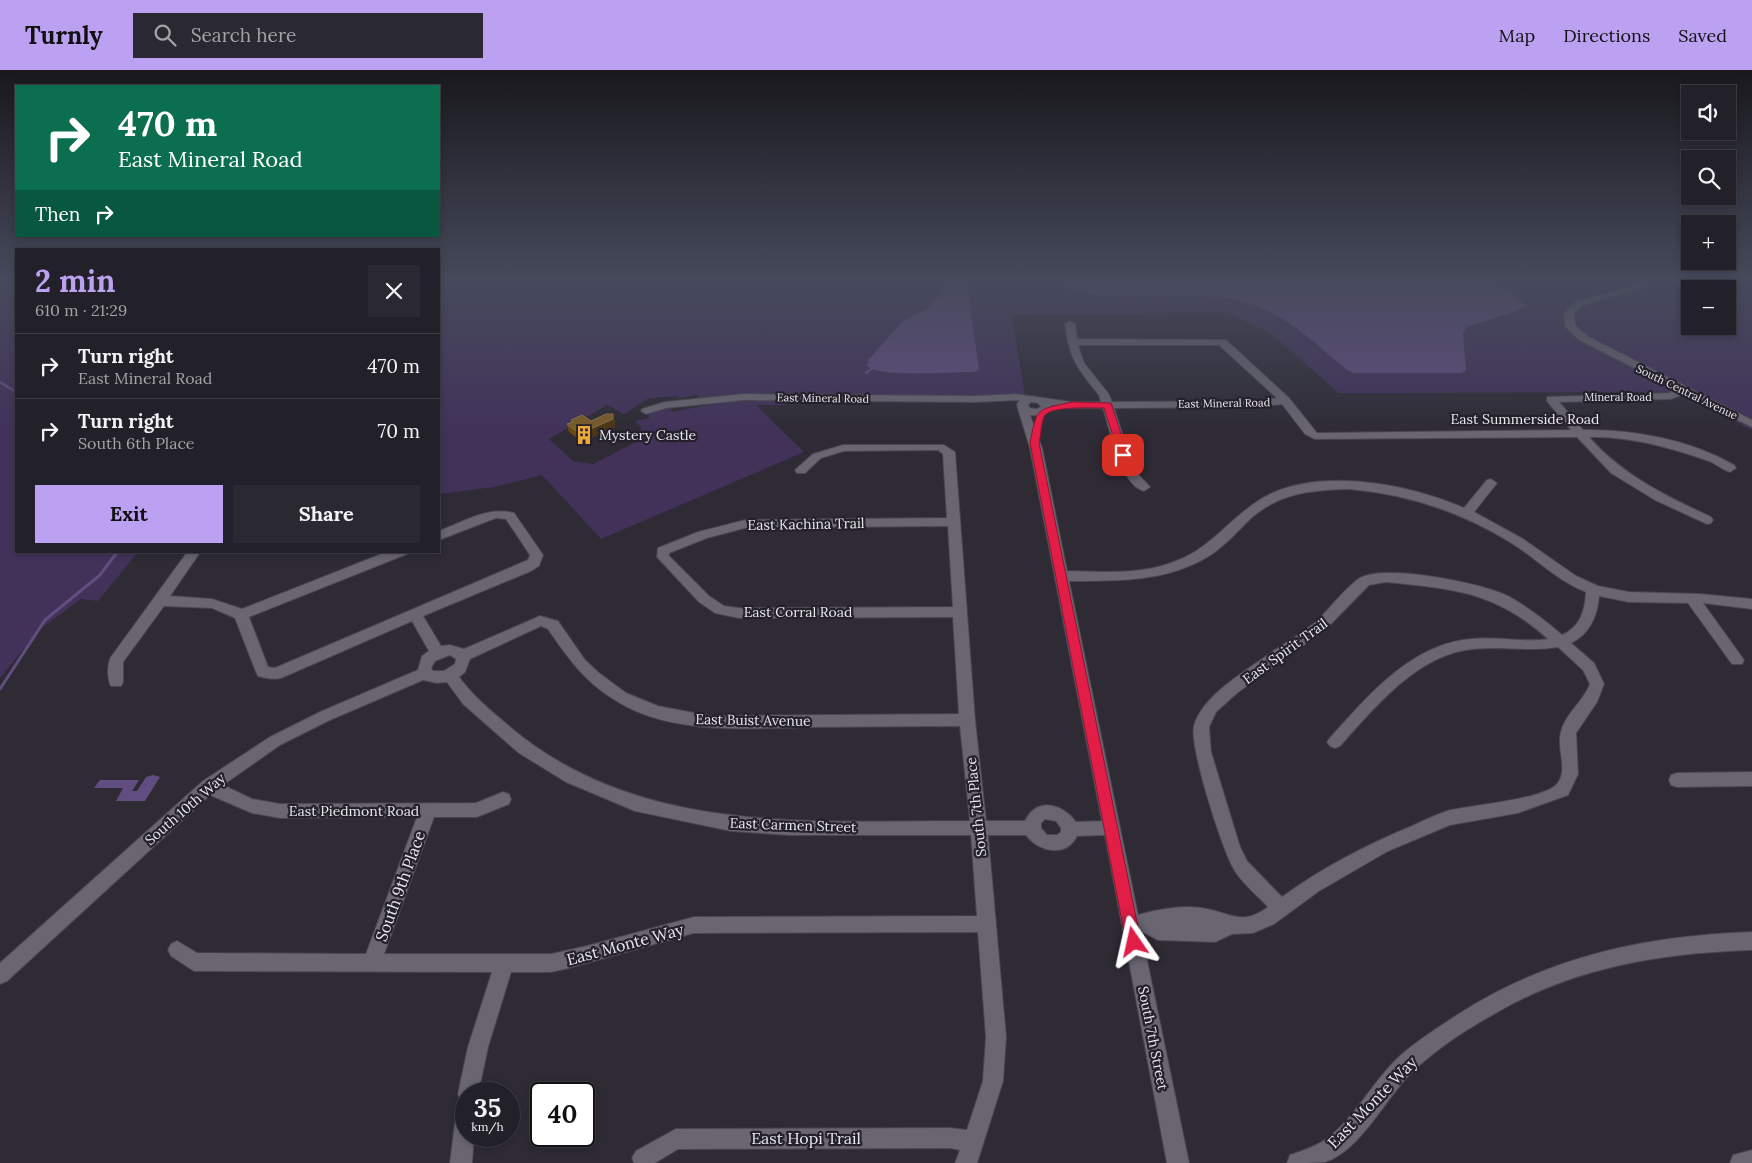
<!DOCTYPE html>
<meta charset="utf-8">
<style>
body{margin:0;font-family:Lora,serif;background:#2a2830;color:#f1f3f6;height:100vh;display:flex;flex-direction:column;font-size:19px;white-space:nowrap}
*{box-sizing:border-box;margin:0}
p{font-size:16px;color:#a2a3a8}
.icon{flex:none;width:28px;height:28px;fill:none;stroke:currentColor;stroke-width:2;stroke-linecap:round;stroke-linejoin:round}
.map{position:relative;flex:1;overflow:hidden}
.sheet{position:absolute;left:15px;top:178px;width:425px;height:305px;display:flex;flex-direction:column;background:#222028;border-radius:0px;box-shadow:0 2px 8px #0003,0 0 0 1px #3f3e45}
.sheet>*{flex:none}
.top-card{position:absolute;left:15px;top:15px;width:425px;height:152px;border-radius:0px;box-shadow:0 2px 8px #0003,0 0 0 1px #3f3e45;background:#0b6e4f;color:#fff;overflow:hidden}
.buttons{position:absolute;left:1681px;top:15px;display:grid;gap:10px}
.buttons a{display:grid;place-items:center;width:55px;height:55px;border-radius:0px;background:#222028;box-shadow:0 2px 8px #0003,0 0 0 1px #3f3e45;font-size:25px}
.speed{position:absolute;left:455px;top:1012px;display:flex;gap:10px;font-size:25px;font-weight:700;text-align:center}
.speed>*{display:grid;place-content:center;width:65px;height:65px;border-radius:50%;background:#222028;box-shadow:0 2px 8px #0003,0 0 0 1px #3f3e45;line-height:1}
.speed small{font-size:12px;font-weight:400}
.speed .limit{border:2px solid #111;border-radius:8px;background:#fff;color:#111}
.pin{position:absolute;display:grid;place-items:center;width:42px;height:42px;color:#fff;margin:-21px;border-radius:10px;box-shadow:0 2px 8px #0006}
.me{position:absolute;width:55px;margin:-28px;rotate:349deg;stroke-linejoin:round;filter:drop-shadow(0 0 4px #0008)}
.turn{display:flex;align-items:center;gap:18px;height:105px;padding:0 20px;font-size:22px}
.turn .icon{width:65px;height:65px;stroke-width:2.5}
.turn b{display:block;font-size:35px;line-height:42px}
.then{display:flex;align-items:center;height:48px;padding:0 20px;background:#0003;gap:10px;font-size:19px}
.round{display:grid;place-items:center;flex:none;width:52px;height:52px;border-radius:0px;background:#2a2830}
.headline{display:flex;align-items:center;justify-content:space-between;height:85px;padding:0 20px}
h1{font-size:30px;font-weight:700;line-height:38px;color:#bca0f2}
.cta{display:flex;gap:10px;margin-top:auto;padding:10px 20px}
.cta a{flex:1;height:58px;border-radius:0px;background:#bca0f2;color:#111;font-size:20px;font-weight:700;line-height:58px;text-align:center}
.cta a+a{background:#2a2830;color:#f1f3f6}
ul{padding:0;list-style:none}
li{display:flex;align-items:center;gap:15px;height:65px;padding:0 20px;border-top:1px solid #3f3e45}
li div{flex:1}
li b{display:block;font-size:19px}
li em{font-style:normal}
header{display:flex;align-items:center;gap:30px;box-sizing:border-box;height:70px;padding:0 25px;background:#bca0f2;color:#111}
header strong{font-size:24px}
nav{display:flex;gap:28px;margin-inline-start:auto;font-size:18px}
.search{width:350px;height:45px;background:#2a2830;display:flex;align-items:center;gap:12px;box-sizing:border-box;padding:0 18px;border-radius:0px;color:#a2a3a8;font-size:19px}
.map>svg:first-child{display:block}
.green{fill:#42325a;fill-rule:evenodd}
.water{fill:#624d81}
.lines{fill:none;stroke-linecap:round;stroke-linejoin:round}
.stream-far1{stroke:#624d81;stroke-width:2.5}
.stream{stroke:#624d81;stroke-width:3}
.minor-casing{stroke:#49464e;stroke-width:2}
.minor{fill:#696571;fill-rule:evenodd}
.wall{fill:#6b4a11}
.shaded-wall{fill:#4d3615}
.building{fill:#785b28;stroke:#8a7147}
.route{fill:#e11d48;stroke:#92132f}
.labels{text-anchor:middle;stroke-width:4.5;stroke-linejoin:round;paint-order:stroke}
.far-street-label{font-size:11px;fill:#e9e7ee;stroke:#24212b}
.street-label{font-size:14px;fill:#e9e7ee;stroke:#24212b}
.poi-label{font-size:14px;fill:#e9e7ee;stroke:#24212b;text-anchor:start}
.near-street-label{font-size:16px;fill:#e9e7ee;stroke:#24212b}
</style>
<header>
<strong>Turnly</strong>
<div class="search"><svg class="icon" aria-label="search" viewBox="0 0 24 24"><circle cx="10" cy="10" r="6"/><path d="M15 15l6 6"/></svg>Search here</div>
<nav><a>Map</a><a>Directions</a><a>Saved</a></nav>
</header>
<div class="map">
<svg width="1752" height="1093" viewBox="0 0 1752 1093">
<rect width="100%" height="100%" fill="#2e2b35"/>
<!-- green -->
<g class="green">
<path d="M0 209H16V481H139L98 531 81 529 40 559 0 608Z"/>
<path d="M439 209H1752V360L1676 322 1339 323 1270 263 1227 243 1011 244 1025 325H737L699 329 697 325 679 328 677 326 649 328 624 344 607 335 549 369 573 391 593 394 640 370 641 357 635 351 649 348V343L666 338 671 339 672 342 713 334 714 332 736 329 787 332V335H756L804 382 601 469 542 405 494 417 439 424ZM1690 219H1728V256H1690Z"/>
</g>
<!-- water -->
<g class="water">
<path d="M945 209H966L979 299 974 302C951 302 882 308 867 296L869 289 903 251 927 239 941 223Z"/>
<path d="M1053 209H1491L1513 223 1527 237 1467 257 1463 263 1466 300 1462 303H1354L1347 300C1299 260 1272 229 1205 226 1174 224 1069 234 1053 209Z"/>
<path d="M153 705 160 707 145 731H116L123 718H94L100 710H139L132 721H137L146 707Z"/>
</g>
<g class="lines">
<!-- stream-far1 -->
<g class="stream-far1">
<path d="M866 303 873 298"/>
<path d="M0 312 16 322"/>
</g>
<!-- stream -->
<path class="stream" d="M0 619 45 550 100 505 118 481"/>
<!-- minor casing -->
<g class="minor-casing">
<g id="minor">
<path d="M1656 209H1670L1581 236 1574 244 1575 255 1587 266 1752 350V357L1684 324 1671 329 1559 332 1583 360C1633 359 1691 370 1734 395L1736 398 1730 402C1721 399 1714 392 1706 390 1669 377 1628 366 1589 367 1622 405 1666 426 1711 447L1713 450 1711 453 1707 454 1655 430 1611 403 1577 367 1315 369 1305 364 1282 334 1257 337 1114 338 1134 400 1150 417 1144 421C1120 415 1110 359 1103 338H1072L1052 335C1050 346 1040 346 1030 345L1042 378 1067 501C1103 502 1143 505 1176 491 1209 479 1227 452 1255 433 1309 394 1407 413 1464 438L1487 410 1491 409 1497 413 1474 442 1523 469 1576 506 1598 516 1629 522 1700 524 1752 529V539L1703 533 1744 590 1742 594H1732L1688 533 1629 532 1599 526C1598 545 1589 565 1571 573L1594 593 1604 614 1597 632 1576 663 1578 704 1568 725 1518 743 1450 755 1388 781 1319 821 1274 854 1253 863 1232 864 1215 872 1158 870 1141 861 1189 1093H1167L1105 765 1077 766C1066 788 1038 782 1026 765H988L1006 967 1003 1011 977 1093H955L960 1080 950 1078 678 1079 655 1093H634L632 1088 636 1081 676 1059 950 1058 967 1060 983 1011 986 967 978 862 694 863 569 898 551 902H511L488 977 478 1024H466V1033L461 1031 458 1024 468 977 492 902 194 901 171 886 168 880 171 874 177 871 197 883 366 884 417 747 280 748 252 743 210 725 7 911 0 914V893L203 711 270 667 320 642 418 600 422 586 429 581 412 551 281 608C274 610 265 608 258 606L256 602 235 548 212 538 164 536 123 592V612L121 616H111C107 609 107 594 111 587L188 481H201L170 526 212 529 242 539 389 481H408L407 484 249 547 268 597 275 598 528 490 530 485 506 449 496 448 439 470V461C463 452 488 436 514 443L543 485 539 496 531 501 423 546 441 576 450 575 464 579 540 546 558 551 585 590 599 603 626 623 658 636 710 646 959 644 953 547 739 548 715 543 699 532 657 487 658 478 698 462 745 450 947 448 943 384 938 380 844 381 821 388 805 403H797L795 400 813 384 843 375H944L955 382 975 650 986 751H1025C1037 726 1063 734 1076 752L1102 751 1030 378 1018 339 1017 334 1020 330 975 332 744 330 666 338 646 344 641 341 642 339 665 332 744 324 975 326 1016 324 1072 332H1101L1099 325C1078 299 1069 289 1065 254L1070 251 1075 254 1077 269 1226 270 1289 328 1317 363 1571 360 1547 331V327L1669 323 1676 319 1579 270 1565 256 1564 244 1575 232ZM1078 275H1219L1277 328 1257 331 1112 332 1108 323 1084 293ZM1031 332 1038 333 1041 337 1037 339 1030 338 1028 335ZM1348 419C1408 424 1462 442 1513 474 1538 490 1558 511 1586 522 1585 541 1580 557 1562 565 1546 551 1529 538 1510 527 1483 513 1390 495 1362 507 1349 513 1328 541 1316 552 1302 563 1287 572 1272 582 1248 600 1202 625 1194 656 1189 676 1223 783 1235 801 1243 814 1258 826 1268 837 1242 856 1233 844 1207 839 1184 834 1159 839 1138 845L1069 511C1113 511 1160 512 1200 491 1219 482 1234 465 1249 450 1278 423 1311 420 1348 419ZM948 456 953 537 739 538 724 536 709 526 669 486V483L707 468 745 458ZM1386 512C1453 519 1495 521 1548 569 1523 573 1497 566 1471 569 1411 574 1368 626 1330 668L1327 672 1330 676 1335 678 1340 676C1375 637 1418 584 1473 579 1502 576 1530 582 1558 577L1583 600 1590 614C1583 632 1565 644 1561 662 1556 679 1569 700 1557 714 1543 730 1469 735 1447 741 1435 745 1423 751 1412 756 1366 775 1322 798 1282 827L1247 791 1240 777 1211 682 1209 657 1216 642 1237 623 1326 559 1369 515ZM541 556 548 559C568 588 584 611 615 630 670 666 749 658 812 657 861 657 911 656 960 656L970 751C812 751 639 766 510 657 491 641 474 627 459 607L465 602 470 589ZM450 585 456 589 455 594 444 601H433L431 598 435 591ZM423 610 437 613 447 612 463 634 519 683 566 712 635 741 731 761 789 765H971L977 846 694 847 587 876 551 884H384L434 747H477L509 734 511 729 509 724 503 722 476 733 280 734 252 729 223 715 280 675 330 650ZM1045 749 1056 751 1061 758V762L1057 765H1047L1041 758V753Z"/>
<path d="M1752 702V716L1677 717 1671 715 1669 710 1671 705 1677 703Z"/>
<path d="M1752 862V880C1662 883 1573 897 1494 944 1465 960 1435 980 1411 1003 1386 1028 1359 1082 1325 1092 1314 1093 1299 1093 1287 1093L1290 1085C1302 1081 1314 1077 1325 1070 1356 1048 1373 1010 1401 985 1418 970 1438 958 1457 945 1549 886 1644 866 1752 862Z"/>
<path d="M466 1035V1066H474L472 1093H450L456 1045 459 1038Z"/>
<path d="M1752 1080V1093H1730L1733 1085Z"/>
</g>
</g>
<!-- minor -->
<use href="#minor" class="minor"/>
</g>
<!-- wall -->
<path class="wall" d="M571 350 615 351V357L590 368 585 374 569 362 567 354 571 352Z"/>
<!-- shaded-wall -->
<path class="shaded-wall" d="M613 344 615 351V357L590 368 585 374 583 366 588 360Z"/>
<!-- building -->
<path class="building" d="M606 344H613V349L588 360 583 366 567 354 573 352 571 350 582 345 591 351Z"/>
<!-- sky -->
<linearGradient id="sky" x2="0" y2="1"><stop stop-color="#19181d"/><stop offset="0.58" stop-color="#464a5c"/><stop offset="1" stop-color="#464a5c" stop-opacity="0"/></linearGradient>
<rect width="1752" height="362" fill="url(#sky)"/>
<!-- route -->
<path class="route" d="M1072 332 1111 333 1128 385 1123 387 1119 385 1104 338C1092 338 1053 336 1045 345 1041 352 1041 365 1039 373L1141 872 1139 877 1134 879 1128 877 1126 872 1030 373C1037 336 1037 340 1072 332Z"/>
<!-- icons -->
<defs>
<g id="building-bare" transform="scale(1.5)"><path d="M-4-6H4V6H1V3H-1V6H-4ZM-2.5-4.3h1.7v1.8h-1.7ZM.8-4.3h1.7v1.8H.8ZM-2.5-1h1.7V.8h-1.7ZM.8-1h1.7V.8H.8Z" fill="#eda83b" stroke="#24212b" stroke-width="2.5" paint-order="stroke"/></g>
</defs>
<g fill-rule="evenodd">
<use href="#building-bare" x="584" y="365"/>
</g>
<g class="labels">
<!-- far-street labels -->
<g class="far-street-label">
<text transform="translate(1687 322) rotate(26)" y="4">South Central Avenue</text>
<text x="1618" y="331">Mineral Road</text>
<text transform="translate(823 328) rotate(1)" y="4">East Mineral Road</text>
<text transform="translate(1224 333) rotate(-1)" y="4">East Mineral Road</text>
</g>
<!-- street labels -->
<g class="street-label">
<text x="1525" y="354">East Summerside Road</text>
<text transform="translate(806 454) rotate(-1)" y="5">East Kachina Trail</text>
<text x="798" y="547">East Corral Road</text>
<text transform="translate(1285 581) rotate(-36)" y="5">East Spirit Trail</text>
<text transform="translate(753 650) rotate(1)" y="5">East Buist Avenue</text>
<text transform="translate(976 737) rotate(-96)" y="5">South 7th Place</text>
<text transform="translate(185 739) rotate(-41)" y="5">South 10th Way</text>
<text x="354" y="746">East Piedmont Road</text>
<text transform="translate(793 755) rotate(2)" y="5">East Carmen Street</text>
<text transform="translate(1153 968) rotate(79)" y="5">South 7th Street</text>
</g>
<!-- poi labels -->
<g class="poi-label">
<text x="599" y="370">Mystery Castle</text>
</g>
<!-- near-street labels -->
<g class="near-street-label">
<text transform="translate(400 816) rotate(-70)" y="6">South 9th Place</text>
<text transform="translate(625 874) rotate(-15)" y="6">East Monte Way</text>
<text transform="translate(1372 1032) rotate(-46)" y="6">East Monte Way</text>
<text x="806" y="1074">East Hopi Trail</text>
</g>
</g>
</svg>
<div class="buttons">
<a><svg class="icon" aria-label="sound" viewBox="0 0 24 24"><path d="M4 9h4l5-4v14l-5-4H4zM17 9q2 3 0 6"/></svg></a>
<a><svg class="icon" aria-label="search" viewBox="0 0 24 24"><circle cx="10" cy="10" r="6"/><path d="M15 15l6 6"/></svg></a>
<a>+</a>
<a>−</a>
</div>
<div class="speed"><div>35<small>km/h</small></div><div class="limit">40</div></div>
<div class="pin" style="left:1123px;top:385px;background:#d93025"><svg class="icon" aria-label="arrive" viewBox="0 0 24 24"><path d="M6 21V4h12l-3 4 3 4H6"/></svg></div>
<svg class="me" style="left:1134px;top:872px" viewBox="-20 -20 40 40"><path d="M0-17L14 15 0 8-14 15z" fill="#e11d48" stroke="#fff" stroke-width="4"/></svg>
<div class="top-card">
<div class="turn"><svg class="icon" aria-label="right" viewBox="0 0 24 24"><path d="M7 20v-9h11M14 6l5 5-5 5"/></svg><div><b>470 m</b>East Mineral Road</div></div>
<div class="then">Then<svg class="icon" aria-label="right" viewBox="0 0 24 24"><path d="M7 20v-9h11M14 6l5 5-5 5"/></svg></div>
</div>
<section class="sheet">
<div class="headline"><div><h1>2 min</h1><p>610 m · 21:29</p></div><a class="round"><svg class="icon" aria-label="close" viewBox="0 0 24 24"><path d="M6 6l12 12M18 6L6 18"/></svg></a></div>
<ul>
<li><svg class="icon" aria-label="right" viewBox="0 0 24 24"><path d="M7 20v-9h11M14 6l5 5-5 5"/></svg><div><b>Turn right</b><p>East Mineral Road</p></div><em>470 m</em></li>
<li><svg class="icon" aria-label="right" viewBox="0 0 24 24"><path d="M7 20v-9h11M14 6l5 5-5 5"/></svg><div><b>Turn right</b><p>South 6th Place</p></div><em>70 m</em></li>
</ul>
<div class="cta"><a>Exit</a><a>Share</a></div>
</section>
</div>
